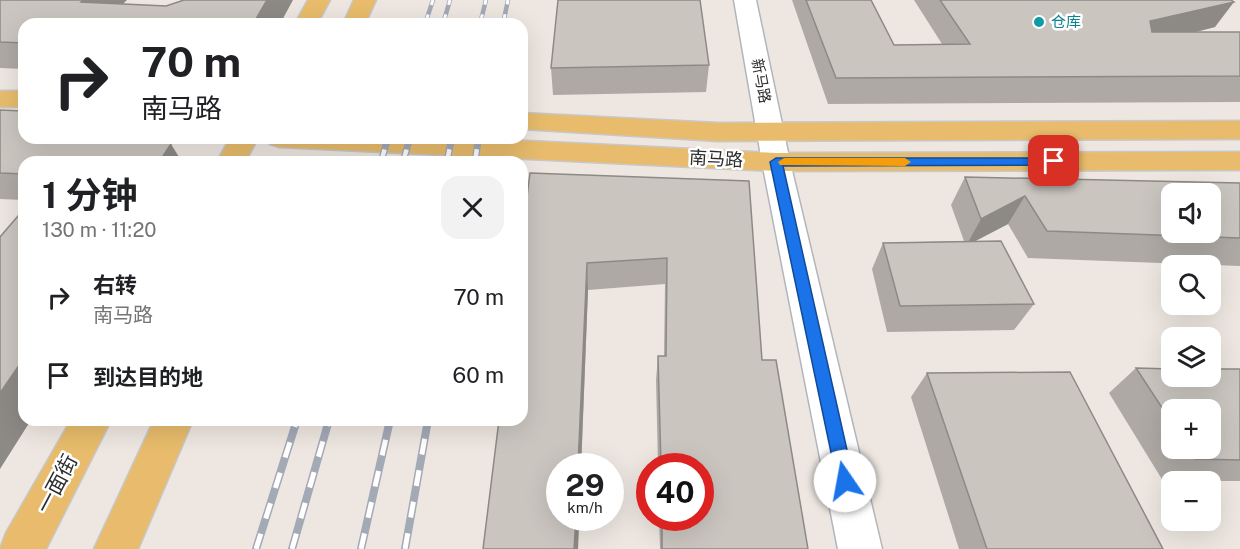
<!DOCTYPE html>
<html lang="zh">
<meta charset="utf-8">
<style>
body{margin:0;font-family:"Public Sans","Noto Sans SC",sans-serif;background:#f2f2f2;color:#202124;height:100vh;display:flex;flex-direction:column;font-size:22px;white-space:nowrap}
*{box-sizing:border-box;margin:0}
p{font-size:20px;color:#757577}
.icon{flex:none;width:33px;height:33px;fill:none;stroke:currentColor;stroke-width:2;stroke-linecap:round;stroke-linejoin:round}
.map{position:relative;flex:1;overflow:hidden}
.details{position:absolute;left:18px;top:156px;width:510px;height:270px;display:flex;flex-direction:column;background:#fff;border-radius:18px;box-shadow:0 6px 24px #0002}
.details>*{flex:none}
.top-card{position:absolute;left:18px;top:18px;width:510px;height:126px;border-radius:18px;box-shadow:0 6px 24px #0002;background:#fff;color:#202124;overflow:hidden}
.controls{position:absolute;left:1161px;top:183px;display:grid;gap:12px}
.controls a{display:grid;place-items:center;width:60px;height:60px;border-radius:12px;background:#fff;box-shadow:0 6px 24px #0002;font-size:30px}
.speed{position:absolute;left:546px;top:453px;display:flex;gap:12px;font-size:30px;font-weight:700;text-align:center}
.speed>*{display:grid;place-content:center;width:78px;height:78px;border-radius:50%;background:#fff;box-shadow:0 6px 24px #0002;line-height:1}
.speed small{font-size:15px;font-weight:400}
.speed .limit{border:9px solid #d22;background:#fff;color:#111}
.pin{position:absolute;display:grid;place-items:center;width:51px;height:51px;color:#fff;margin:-26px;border-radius:12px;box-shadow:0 3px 9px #0006}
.me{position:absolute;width:66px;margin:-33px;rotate:348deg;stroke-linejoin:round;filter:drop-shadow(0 0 4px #0008)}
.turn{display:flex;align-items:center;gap:21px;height:126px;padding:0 24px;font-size:27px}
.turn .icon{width:78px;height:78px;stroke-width:2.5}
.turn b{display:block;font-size:42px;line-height:51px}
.round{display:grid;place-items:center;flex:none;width:63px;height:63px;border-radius:18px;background:#f2f2f2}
.overview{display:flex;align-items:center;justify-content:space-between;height:102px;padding:0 24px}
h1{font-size:36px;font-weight:700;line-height:45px}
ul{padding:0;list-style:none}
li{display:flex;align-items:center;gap:18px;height:78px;padding:0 24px}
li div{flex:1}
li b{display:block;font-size:22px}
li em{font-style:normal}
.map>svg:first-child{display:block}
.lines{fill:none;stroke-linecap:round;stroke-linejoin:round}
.minor-casing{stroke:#b1b5bc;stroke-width:3}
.major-casing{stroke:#c8c8c8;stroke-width:3}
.minor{fill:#fff;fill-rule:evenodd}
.major{fill:#e8bc6c;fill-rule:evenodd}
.rail-far2-casing{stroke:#a4a9b6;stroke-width:4.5}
.rail-far1-casing{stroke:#a4a9b6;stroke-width:7}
.rail-casing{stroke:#a4a9b6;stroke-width:8}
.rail-far2{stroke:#fff;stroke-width:3;stroke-dasharray:10;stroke-linecap:butt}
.rail-far1{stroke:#fff;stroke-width:4.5;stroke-dasharray:13;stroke-linecap:butt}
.rail{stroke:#fff;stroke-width:5;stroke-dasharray:16;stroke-linecap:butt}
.wall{fill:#aea9a4;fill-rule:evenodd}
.shaded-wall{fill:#8d8a86}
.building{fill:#cac5bf;stroke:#8d8a86;stroke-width:1.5;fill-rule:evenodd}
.route{fill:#1a73e8;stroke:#114b97;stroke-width:1.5}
.slow{fill:#f59e0b}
.culture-dot{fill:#0f9aa8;stroke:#fff;stroke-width:2}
.labels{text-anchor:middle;stroke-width:5;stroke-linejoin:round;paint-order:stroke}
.far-culture-label{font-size:15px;fill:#0d838f;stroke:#fff;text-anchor:start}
.far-street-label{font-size:15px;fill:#2d2d2d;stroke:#fff}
.street-label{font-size:18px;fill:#2d2d2d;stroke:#fff}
.near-street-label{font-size:21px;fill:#2d2d2d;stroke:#fff}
</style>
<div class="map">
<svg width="1240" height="549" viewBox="0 0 1240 549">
<rect width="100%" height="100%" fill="#eee7e1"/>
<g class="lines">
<!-- minor casing -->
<g class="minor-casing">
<path id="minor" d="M734 0H756L790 162 882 549H838L762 162Z"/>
</g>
<!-- major casing -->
<g class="major-casing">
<g id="major">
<path d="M308 0H330L317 24H295Z"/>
<path d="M354 0H376L365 24H343Z"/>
<rect x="0" y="91" width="24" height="16"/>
<path d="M522 113 718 123 1240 121V139L718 141 522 129Z"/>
<path d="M230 138H258L245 162H217Z"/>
<path d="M266 138H465L776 153 1240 152V170L776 171 280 147 270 144Z"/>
<path d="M71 420H111L46 549H0L6 533Z"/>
<path d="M154 420H193L138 549H94Z"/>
</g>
</g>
<!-- minor -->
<use href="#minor" class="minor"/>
<!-- major -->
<use href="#major" class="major"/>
<!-- rail-far2 casing -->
<g class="rail-far2-casing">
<g id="rail-far2">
<path d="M425 24 433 0"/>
<path d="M443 24 450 0"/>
<path d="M480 24 486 0"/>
<path d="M503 24 508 0"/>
<path d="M387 143 388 138"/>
<path d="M409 143 410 138"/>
<path d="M451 143 452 138"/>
<path d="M478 143 479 138"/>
</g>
</g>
<!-- rail-far1 casing -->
<g class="rail-far1-casing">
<g id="rail-far1">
<path d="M381 162 387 141"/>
<path d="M403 162 409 141"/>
<path d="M447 162 451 141"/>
<path d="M475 162 478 141"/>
</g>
</g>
<!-- rail casing -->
<g class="rail-casing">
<g id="rail">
<path d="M256 549 297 420"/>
<path d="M292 549 329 420"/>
<path d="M361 549 390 420"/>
<path d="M405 549 428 420"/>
</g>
</g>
<!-- rail-far2 -->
<use href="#rail-far2" class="rail-far2"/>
<!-- rail-far1 -->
<use href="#rail-far1" class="rail-far1"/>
<!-- rail -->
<use href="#rail" class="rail"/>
</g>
<!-- wall -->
<g class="wall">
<path d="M0 0 166 6 293 0 24 24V69L0 68Z"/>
<path d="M792 0H871L894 45 942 44 914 0H1231L1215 27 1196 32H1240V102L828 104Z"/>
<path d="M709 65 706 92 553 95 551 68Z"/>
<path d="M0 110 24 162V200L0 199Z"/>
<path d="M965 177 1240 183V266L1028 258 1008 224 975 241 1034 304 1014 330 887 332 872 269 883 243 964 241 951 205Z"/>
<path d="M749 181 762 360 808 549H660L659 518H700V466H658L656 380 658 356H664L665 284 588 290 578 549H483L522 236Z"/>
<path d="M1136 368 1240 369V481H1163L1109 393ZM1172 410 1210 448H1172Z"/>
<path d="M927 373 1163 549H959L911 397Z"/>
</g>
<!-- shaded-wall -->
<g class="shaded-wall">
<path d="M83 0H127L102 24 81 2Z"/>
<path d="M267 0H293L280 24H244Z"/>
<path d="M1234 2 1215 27 1134 47 1150 21Z"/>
<path d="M171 144 182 162H159Z"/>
<path d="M1025 196 1008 224 966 246 981 219Z"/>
<path d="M587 263 588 290 581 466H578Z"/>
<path d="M24 358V420H31L0 469V393Z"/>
<path d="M576 518H579L578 549H574Z"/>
</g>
<!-- building -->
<g class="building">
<path d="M0 0H83L81 2 166 6 184 0H267L256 19 244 24H24V43L0 42Z"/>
<path d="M558 0H700L709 65 551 68Z"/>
<path d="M806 0H871L894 45 970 44 940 0H1231L1234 2 1150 21 1152 32H1240V76L836 78Z"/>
<path d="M0 110 24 111V138H167L171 144 159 162H24V174L0 173Z"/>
<path d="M530 173 749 181 762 360H776L808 549H662V518H700V466H661L658 356H666L667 258 587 263 578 466H560V518H576L574 549H483L499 420H522V236Z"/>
<path d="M965 177 1240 183V238L1047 231 1025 196 981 219ZM1172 194H1210V232H1172Z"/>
<path d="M24 209V358L0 393V237Z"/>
<path d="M1001 241 1034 304 900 306 883 243Z"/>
<path d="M1136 368 1172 369V376H1210V369H1240V460L1195 459 1188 448H1210V410H1172V423Z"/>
<path d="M1070 372 1163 549H987L927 373Z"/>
</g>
<!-- route -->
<path class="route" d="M776 158H1054L1060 161 1054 165 783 166 854 481 851 487 845 489 839 487 837 481 770 162Z"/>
<!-- slow -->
<path class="slow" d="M784 158H905L911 162 905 166 780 165 778 162Z"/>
<!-- markers -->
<circle class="culture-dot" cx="1039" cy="22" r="6"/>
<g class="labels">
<!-- far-culture labels -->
<g class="far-culture-label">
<text x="1051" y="27">仓库</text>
</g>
<!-- far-street labels -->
<g class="far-street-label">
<text transform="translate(761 81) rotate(79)" y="5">新马路</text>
</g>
<!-- street labels -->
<g class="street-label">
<text transform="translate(716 159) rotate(3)" y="6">南马路</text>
</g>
<!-- near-street labels -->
<g class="near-street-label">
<text transform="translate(57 484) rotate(-62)" y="7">一面街</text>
</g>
</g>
</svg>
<div class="controls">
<a><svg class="icon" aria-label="sound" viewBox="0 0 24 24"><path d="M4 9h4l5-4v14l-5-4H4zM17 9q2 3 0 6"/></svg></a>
<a><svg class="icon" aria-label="search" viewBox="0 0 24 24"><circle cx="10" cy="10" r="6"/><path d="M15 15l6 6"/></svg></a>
<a><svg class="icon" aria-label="layers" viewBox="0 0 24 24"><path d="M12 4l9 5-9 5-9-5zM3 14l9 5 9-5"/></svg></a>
<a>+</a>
<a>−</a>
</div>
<div class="speed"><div>29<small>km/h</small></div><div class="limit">40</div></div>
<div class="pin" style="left:1054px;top:161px;background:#d93025"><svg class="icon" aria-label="arrive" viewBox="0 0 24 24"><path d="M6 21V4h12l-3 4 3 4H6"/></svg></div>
<svg class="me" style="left:845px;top:481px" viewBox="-20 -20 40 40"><circle r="19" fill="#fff"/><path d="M0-13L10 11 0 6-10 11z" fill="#1a73e8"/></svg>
<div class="top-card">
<div class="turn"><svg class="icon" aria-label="right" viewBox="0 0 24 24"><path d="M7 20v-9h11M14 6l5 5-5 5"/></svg><div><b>70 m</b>南马路</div></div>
</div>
<section class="details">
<div class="overview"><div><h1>1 分钟</h1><p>130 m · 11:20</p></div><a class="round"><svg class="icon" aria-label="close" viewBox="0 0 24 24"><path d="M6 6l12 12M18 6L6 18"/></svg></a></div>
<ul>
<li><svg class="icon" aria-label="right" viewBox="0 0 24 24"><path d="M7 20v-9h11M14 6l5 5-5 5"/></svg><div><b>右转</b><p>南马路</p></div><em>70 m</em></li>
<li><svg class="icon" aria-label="arrive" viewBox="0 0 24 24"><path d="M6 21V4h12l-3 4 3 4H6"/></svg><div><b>到达目的地</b></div><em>60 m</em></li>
</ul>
</section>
</div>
